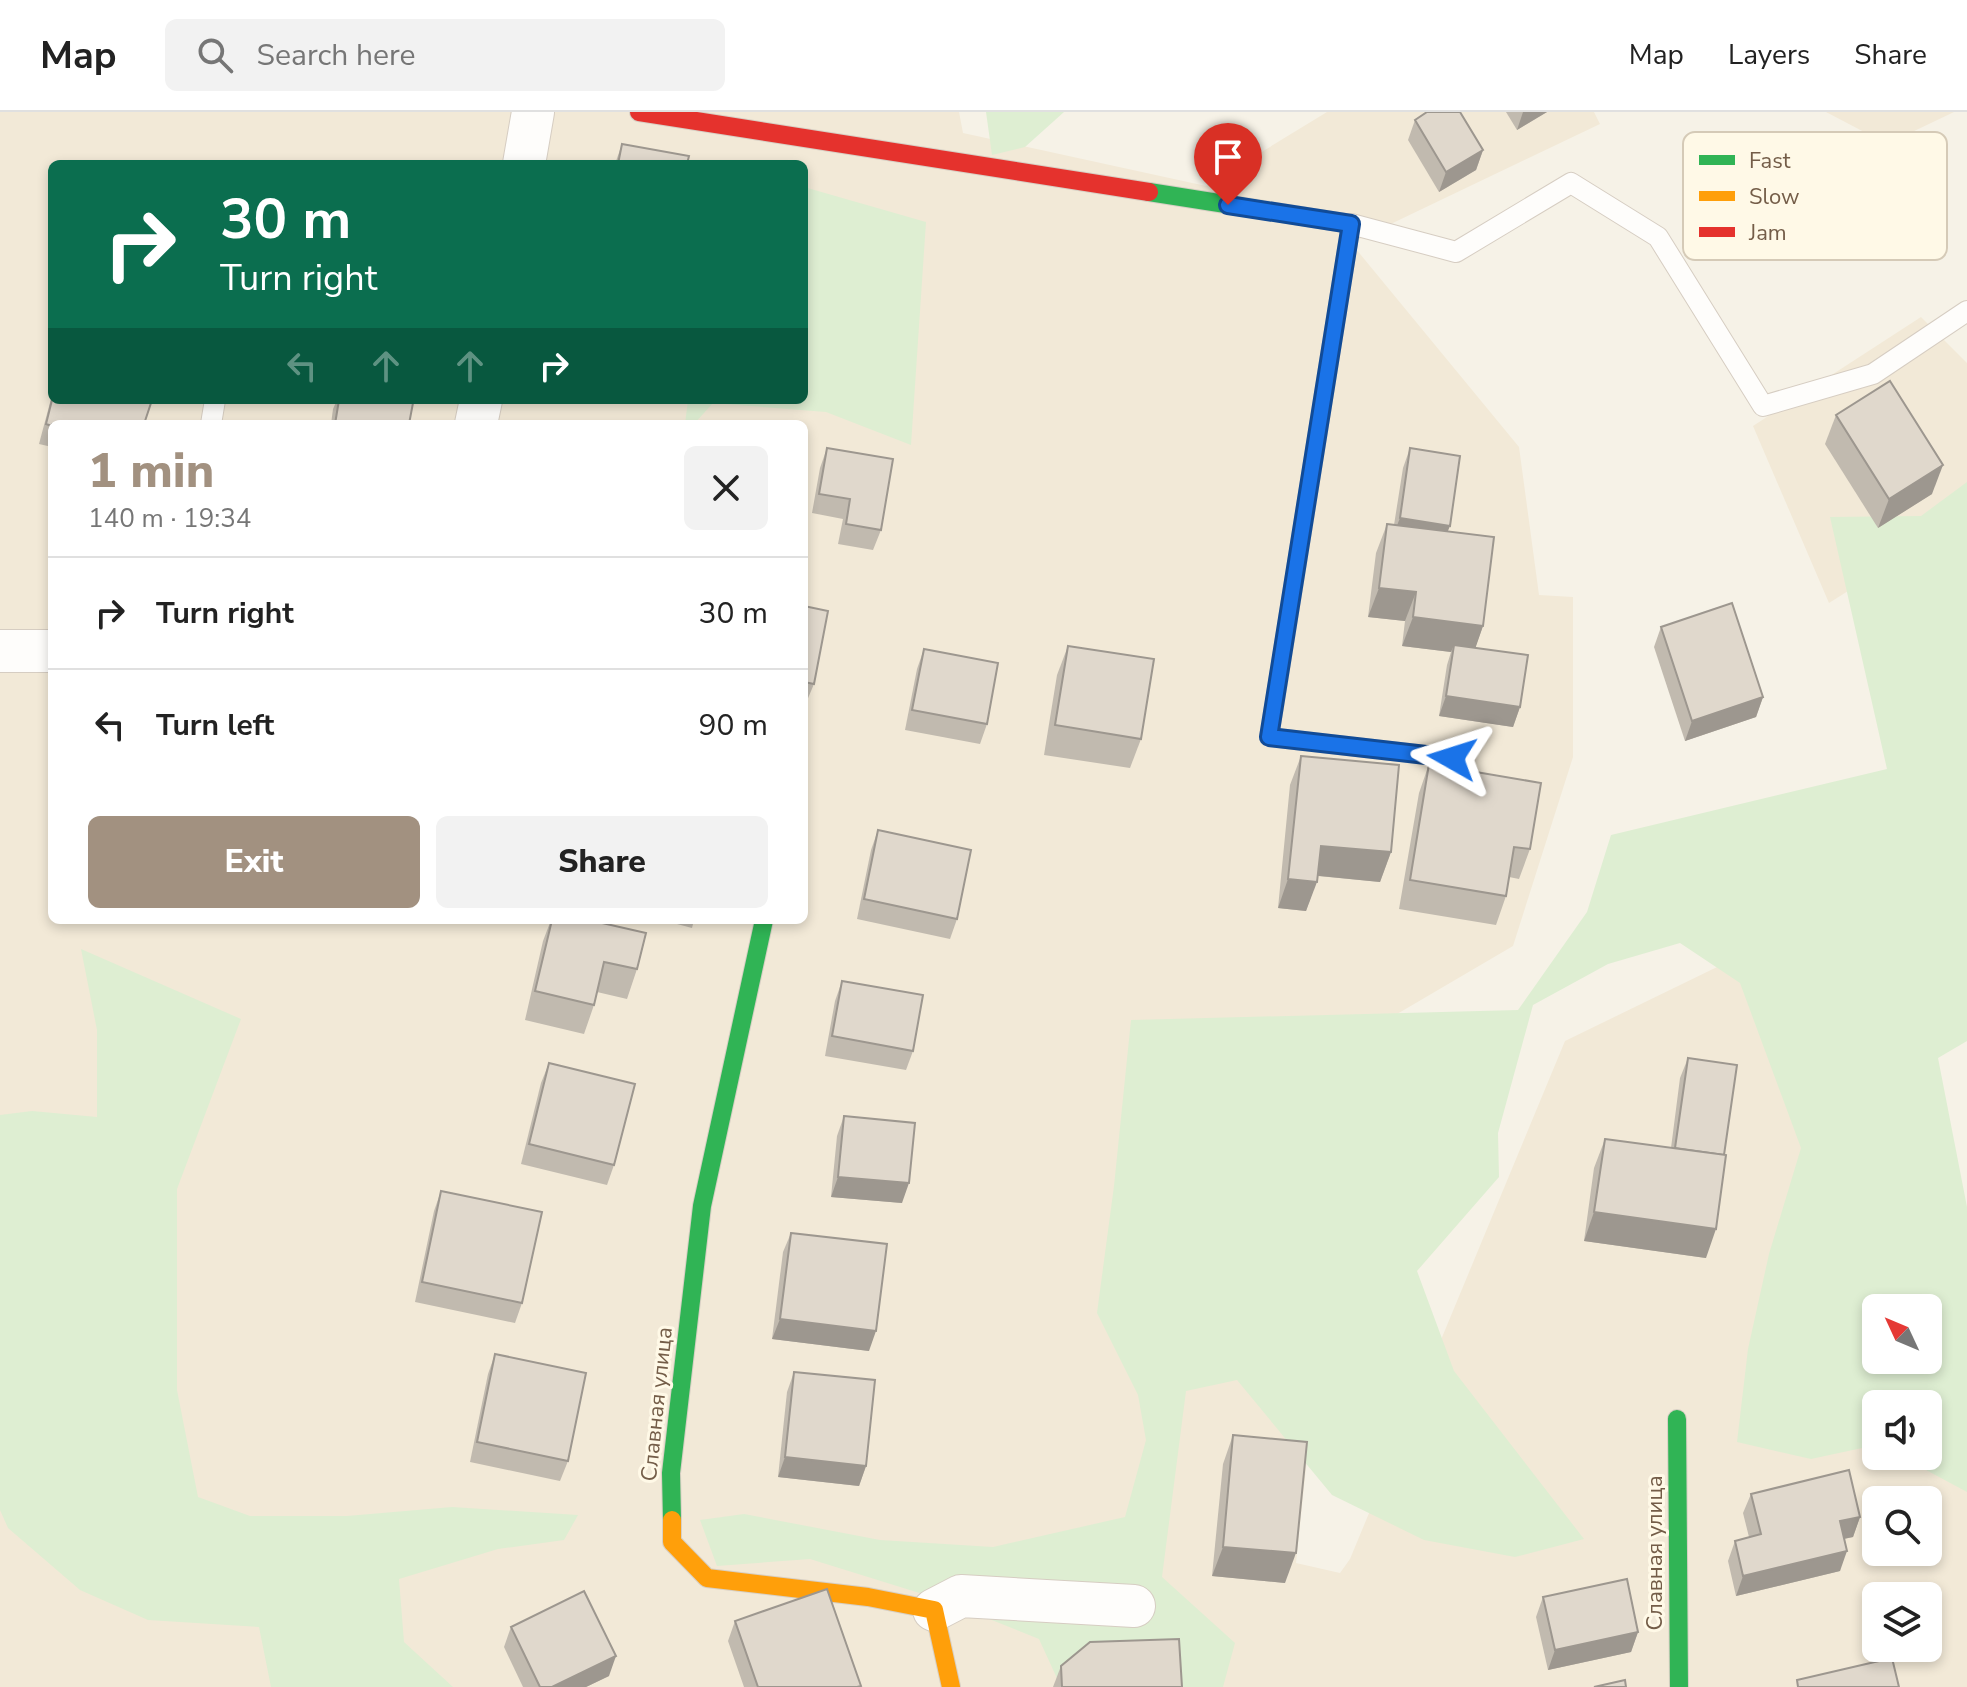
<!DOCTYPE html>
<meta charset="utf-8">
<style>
body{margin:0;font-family:"Nunito Sans",sans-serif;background:#f2f2f2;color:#222;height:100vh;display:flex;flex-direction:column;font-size:30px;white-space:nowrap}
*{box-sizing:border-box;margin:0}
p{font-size:26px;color:#767676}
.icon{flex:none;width:44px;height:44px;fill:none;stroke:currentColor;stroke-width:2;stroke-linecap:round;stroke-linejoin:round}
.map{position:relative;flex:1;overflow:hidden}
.sheet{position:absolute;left:48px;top:308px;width:760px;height:504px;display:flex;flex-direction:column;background:#fff;border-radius:12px;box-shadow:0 4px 12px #0003}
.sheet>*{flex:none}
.guide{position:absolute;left:48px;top:48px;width:760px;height:244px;border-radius:12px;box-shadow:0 4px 12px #0003;background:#0b6e4f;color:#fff;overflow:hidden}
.needle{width:52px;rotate:314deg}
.controls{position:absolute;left:1862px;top:1182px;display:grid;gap:16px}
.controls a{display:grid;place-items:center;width:80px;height:80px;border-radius:12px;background:#fff;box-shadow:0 4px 12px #0003;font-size:40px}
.pin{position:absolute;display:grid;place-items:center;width:68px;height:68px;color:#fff;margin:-82px -34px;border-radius:50% 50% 50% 0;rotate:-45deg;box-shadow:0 0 8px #0007}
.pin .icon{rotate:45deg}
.me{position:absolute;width:88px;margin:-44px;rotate:276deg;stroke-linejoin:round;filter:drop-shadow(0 0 6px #0008)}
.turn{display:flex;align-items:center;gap:28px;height:168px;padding:0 40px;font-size:36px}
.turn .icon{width:104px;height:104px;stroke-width:2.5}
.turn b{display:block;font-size:56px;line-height:68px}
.lanes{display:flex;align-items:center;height:76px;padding:0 40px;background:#0003;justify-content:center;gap:40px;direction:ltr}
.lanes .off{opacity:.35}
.round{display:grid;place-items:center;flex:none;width:84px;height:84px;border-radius:12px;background:#f2f2f2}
.head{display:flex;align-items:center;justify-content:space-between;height:136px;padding:0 40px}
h1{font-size:48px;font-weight:800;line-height:60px;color:#a29180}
.primary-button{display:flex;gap:16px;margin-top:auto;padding:16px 40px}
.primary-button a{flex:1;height:92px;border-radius:12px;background:#a29180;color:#fff;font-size:32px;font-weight:800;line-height:92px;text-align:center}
.primary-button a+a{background:#f2f2f2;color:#222}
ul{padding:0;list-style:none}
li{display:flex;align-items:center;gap:24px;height:112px;padding:0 40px;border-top:2px solid #e0e0e0}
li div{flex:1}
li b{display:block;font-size:30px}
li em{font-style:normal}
header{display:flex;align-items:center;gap:48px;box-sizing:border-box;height:112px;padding:0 40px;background:#fff;border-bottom:2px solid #e0e0e0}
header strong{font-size:38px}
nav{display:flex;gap:44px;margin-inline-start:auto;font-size:28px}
.search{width:560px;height:72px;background:#f2f2f2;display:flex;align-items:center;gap:20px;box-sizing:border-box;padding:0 28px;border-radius:12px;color:#767676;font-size:30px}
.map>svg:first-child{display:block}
.residential{fill:#f2e9d7;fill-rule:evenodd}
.green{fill:#deeed2;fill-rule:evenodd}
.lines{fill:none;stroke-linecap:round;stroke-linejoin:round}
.lane-casing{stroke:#d6cdc2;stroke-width:22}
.street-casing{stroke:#d6cdc2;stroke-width:44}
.fast-casing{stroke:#d7cfc4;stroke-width:20}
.slow-casing{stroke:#d7cfc4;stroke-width:20}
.jam-casing{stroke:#d7cfc4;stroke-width:20}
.lane{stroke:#fefdfb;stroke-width:20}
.street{stroke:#fefdfb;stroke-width:42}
.fast{stroke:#30b455;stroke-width:18}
.slow{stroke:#ff9f0a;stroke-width:18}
.jam{stroke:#e5322d;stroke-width:18}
.wall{fill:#c1baaf}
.shaded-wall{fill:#9d978f}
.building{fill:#e0d8cc;stroke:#9d978f;stroke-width:2}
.route-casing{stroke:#114b97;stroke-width:20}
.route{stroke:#1a73e8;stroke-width:14}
.labels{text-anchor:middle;stroke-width:6;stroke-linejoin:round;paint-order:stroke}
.street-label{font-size:22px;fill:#745d48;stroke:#fff9e7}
.key{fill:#fff9e7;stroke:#d5cab7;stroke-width:2}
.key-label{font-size:22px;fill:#745d48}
</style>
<header>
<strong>Map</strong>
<div class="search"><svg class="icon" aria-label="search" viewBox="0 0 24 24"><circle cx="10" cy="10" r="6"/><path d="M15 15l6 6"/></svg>Search here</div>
<nav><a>Map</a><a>Layers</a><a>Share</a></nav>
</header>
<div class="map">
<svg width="1967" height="1575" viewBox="0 0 1967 1575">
<rect width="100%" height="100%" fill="#f6f2e7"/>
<!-- residential -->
<g class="residential">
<path d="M0 0H959L963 21 1206 74 1327 0H1594L1600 12 1351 131 1519 335 1539 483 1573 485V645L1513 834 1351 929 1296 1451 1340 1461 1350 1447 1565 929 1750 839 1876 1196V1248H1928L1967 1333V1575H0ZM52 52H804V288H52ZM52 312H804V808H52ZM1876 1292H1928V1344H1876ZM1876 1388H1928V1440H1876ZM1876 1484H1928V1536H1876Z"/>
<path d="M1826 0H1954L1887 32Z"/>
<path d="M1921 205 1967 251V404L1829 491 1753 314Z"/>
</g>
<!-- green -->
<g class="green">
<path d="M986 0H1064L1025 35 992 43Z"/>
<path d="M804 75 926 110 911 333 826 300 713 291 694 312H685L688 288H804Z"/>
<path d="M1967 370V929L1938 946 1967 1095V1380L1900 1344H1928V1292H1876V1333L1811 1347 1737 1330 1748 1237 1769 1142 1801 1036 1740 871 1680 831 1608 852 1533 893 1498 1021 1499 1065 1417 1159 1454 1259 1584 1427 1515 1445 1424 1428 1332 1383 1237 1268 1186 1279 1162 1465 1235 1531 1223 1575H1061L1039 1527 942 1488 810 1447 717 1454 700 1408 744 1402 880 1428 993 1435 1125 1405 1146 1328 1138 1283 1097 1201 1114 1074 1131 908 1518 898 1587 800 1611 723 1887 657 1830 405 1921 404ZM1876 1196H1928V1248H1876Z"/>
<path d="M81 837 241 907 177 1077V1278L198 1385 250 1404H347L452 1395 578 1403 564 1428 498 1437 399 1467 404 1530 453 1575H271L259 1515 148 1508 80 1478 8 1416 0 1398V1003L32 999 97 1005V918Z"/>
</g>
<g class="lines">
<!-- lane casing -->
<g class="lane-casing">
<g id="lane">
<path d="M1351 112 1456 140 1571 71 1658 125 1763 294 1873 262 1967 199"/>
<path d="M211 312 215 288"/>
</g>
</g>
<!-- street casing -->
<g class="street-casing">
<g id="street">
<path d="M524 52 533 0"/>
<path d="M476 312 481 288"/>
<path d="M0 539H52"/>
<path d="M934 1498 961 1484 1134 1494"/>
</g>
</g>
<!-- fast casing -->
<g class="fast-casing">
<g id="fast">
<path d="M1149 80 1351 112 1274 595"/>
<path d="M1677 1307 1679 1575"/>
<path d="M672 1408 671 1361 702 1094 764 808"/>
</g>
</g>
<!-- slow casing -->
<g class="slow-casing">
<path id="slow" d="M672 1408V1430L707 1466 868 1485 934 1498 951 1575"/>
</g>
<!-- jam casing -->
<g class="jam-casing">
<g id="jam">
<path d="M639 0 1149 80"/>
<path d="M1274 595 1269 625 1452 646"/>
</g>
</g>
<!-- lane -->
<use href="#lane" class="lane"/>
<!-- street -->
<use href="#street" class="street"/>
<!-- fast -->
<use href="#fast" class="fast"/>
<!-- slow -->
<use href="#slow" class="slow"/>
<!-- jam -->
<use href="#jam" class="jam"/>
</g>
<!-- wall -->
<g class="wall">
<path d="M1506 0H1547L1517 18Z"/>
<path d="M1415 8 1483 38 1476 58 1439 80 1408 28Z"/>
<path d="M622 32 687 52H615Z"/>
<path d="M52 283V288L144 312H52V335L39 332Z"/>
<path d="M337 288H399L409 312H331L333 297Z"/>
<path d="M1836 303 1932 382 1878 416 1825 332Z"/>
<path d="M827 336 881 418 873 438 838 432 843 407 812 401 820 356Z"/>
<path d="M1410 336 1447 419 1483 514 1475 536 1520 595 1513 615 1439 604 1447 553 1451 540 1402 534 1405 509 1368 505 1376 441 1387 412 1394 413 1403 356Z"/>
<path d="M804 494 814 572 806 591H804Z"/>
<path d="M1661 515 1763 585 1756 605 1685 629 1654 535Z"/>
<path d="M1068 534 1141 627 1130 656 1044 643 1057 563Z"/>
<path d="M924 537 987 612 980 632 905 618 917 557Z"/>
<path d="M1301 644 1391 740 1380 770 1318 764 1306 799 1278 796 1290 673Z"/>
<path d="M1429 652 1530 737 1519 767 1509 765 1506 784 1496 813 1399 797 1419 681Z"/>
<path d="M878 718 957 807 950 827 857 807 871 738Z"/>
<path d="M551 808H589L637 857 627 887 597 880 594 893 584 922 525 908 543 829Z"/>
<path d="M662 808H694L692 816Z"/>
<path d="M842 869 913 939 906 958 825 944 835 889Z"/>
<path d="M1688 946 1706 1146 1584 1129 1594 1056 1605 1027 1671 1036 1680 966Z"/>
<path d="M549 951 614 1053 607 1073 521 1052 541 971Z"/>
<path d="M844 1004 902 1091 831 1085 837 1024Z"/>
<path d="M441 1079 522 1191 515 1211 415 1190 434 1099Z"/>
<path d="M791 1121 869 1239 772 1227 783 1140Z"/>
<path d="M495 1242 568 1349 560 1369 470 1350 488 1262Z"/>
<path d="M794 1260 866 1354 859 1374 778 1365 787 1280Z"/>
<path d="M1233 1323 1285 1471 1212 1464 1223 1352Z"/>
<path d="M1751 1382 1860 1405 1853 1425 1844 1427 1840 1459 1736 1484 1728 1449 1735 1429 1749 1425 1743 1401Z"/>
<path d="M1543 1485 1638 1520 1631 1540 1548 1558 1536 1505Z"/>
<path d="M735 1509 861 1575H744L728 1529Z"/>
<path d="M511 1515 609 1564 586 1575H523L504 1535Z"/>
<path d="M1061 1554 1182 1575H1053Z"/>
</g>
<!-- shaded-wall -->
<g class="shaded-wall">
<path d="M1523 0H1547L1517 18Z"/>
<path d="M1483 38 1476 58 1439 80 1446 60Z"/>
<path d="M1943 353 1932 382 1878 416 1889 387Z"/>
<path d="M1400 406 1450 414 1442 433 1392 426Z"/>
<path d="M1379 476 1416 480 1405 509 1368 505Z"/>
<path d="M1413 505 1483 514 1473 543 1454 533 1451 540 1402 534Z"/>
<path d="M1446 584 1520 595 1513 615 1439 604Z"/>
<path d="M1763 585 1756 605 1685 629 1692 609Z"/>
<path d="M1321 734 1391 740 1380 770 1310 763Z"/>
<path d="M1288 767 1317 770 1306 799 1278 796Z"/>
<path d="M838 1065 909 1071 902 1091 831 1085Z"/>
<path d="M1594 1100 1716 1117 1706 1146 1584 1129Z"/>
<path d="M780 1207 876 1219 869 1239 772 1227Z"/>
<path d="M785 1345 866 1354 859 1374 778 1365Z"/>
<path d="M1860 1405 1853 1425 1833 1429 1840 1409Z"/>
<path d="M1223 1435 1296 1441 1285 1471 1212 1464Z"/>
<path d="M1847 1439 1840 1459 1736 1484 1743 1464Z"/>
<path d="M1638 1520 1631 1540 1548 1558 1555 1538Z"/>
<path d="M616 1544 609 1564 586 1575H552Z"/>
</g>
<!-- building -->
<g class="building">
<path d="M1427 0H1460L1483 38 1446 60 1415 8Z"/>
<path d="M622 32 689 44 687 52H618Z"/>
<path d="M1890 269 1943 353 1889 387 1836 303Z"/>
<path d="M52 288H152L144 312 131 311 130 312H52V314L46 312Z"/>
<path d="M339 288H399L413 291 409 312H335Z"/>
<path d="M827 336 893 347 881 418 846 412 850 387 819 382Z"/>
<path d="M1410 336 1460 344 1450 414 1400 406Z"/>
<path d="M1387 412 1494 425 1483 514 1413 505 1416 480 1379 476Z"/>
<path d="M1732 491 1763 585 1692 609 1661 515Z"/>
<path d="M804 494 828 499 814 572 804 570Z"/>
<path d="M1454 533 1528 543 1520 595 1446 584Z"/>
<path d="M1068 534 1154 547 1141 627 1055 613Z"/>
<path d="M924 537 998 551 987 612 912 598Z"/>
<path d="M1301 644 1399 653 1391 740 1321 734 1317 770 1288 767Z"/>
<path d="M1429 652 1541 671 1530 737 1514 735 1506 784 1410 768Z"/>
<path d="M878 718 971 738 957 807 864 787Z"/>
<path d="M552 808H589L646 821 637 857 604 850 594 893 535 879Z"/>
<path d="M842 869 923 883 913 939 832 924Z"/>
<path d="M1688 946 1737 953 1724 1043 1675 1036Z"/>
<path d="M549 951 635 972 614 1053 529 1032Z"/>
<path d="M844 1004 915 1011 909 1071 838 1065Z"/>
<path d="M1605 1027 1726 1043 1716 1117 1594 1100Z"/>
<path d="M441 1079 542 1100 522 1191 422 1170Z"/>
<path d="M791 1121 887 1132 876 1219 780 1207Z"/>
<path d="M495 1242 586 1261 568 1349 477 1330Z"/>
<path d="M794 1260 875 1268 866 1354 785 1345Z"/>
<path d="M1233 1323 1307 1330 1296 1441 1223 1435Z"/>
<path d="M1849 1358 1860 1405 1840 1409 1847 1439 1743 1464 1735 1429 1761 1422 1751 1382Z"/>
<path d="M1627 1467 1638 1520 1555 1538 1543 1485Z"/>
<path d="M827 1477 861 1574 857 1575H758L735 1509Z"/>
<path d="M584 1479 616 1544 552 1575H540L511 1515Z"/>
<path d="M1179 1527 1182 1575H1062L1061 1554 1090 1530Z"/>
<path d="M1892 1546 1899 1575H1798L1797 1568Z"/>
<path d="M1625 1568 1626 1575H1594Z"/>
</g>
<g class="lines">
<!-- route casing -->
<g class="route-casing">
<path id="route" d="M1228 93 1351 112 1269 625 1452 646"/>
</g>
<!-- route -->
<use href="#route" class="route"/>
</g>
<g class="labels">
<!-- street labels -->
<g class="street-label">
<text transform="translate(656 1292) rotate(-84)" y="8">Славная улица</text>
<text transform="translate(1654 1441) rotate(-90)" y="8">Славная улица</text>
</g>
</g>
<!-- legend -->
<rect x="1683" y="20" width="264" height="128" rx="12" class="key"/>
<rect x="1699" y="43" width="36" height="10" fill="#30b455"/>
<rect x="1699" y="79" width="36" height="10" fill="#ff9f0a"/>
<rect x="1699" y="115" width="36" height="10" fill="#e5322d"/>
<g class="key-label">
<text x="1749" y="56">Fast</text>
<text x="1749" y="92">Slow</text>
<text x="1749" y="128">Jam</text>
</g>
</svg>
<div class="controls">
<a><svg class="needle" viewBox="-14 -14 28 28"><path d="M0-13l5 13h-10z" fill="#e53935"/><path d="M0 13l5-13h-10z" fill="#767676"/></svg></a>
<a><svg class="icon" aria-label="sound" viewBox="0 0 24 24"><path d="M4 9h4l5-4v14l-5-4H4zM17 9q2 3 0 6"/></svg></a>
<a><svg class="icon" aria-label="search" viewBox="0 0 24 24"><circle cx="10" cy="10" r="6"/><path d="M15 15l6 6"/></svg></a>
<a><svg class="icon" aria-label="layers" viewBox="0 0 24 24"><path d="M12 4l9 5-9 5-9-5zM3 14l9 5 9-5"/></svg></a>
</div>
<div class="pin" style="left:1228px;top:93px;background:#d93025"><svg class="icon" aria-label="arrive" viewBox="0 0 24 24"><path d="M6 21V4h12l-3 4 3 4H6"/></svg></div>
<svg class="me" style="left:1452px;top:646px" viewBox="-20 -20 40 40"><path d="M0-17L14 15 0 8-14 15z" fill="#1a73e8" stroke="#fff" stroke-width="4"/></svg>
<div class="guide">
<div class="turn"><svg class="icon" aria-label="right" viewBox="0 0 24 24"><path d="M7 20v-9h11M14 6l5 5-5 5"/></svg><div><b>30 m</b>Turn right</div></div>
<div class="lanes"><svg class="icon off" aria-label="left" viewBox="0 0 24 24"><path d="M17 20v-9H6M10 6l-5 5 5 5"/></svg><svg class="icon off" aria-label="ahead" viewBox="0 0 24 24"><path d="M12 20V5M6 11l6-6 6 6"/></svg><svg class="icon off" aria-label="ahead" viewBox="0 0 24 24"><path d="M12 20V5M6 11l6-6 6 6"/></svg><svg class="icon" aria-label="right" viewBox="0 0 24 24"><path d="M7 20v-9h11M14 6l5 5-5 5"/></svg></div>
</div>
<section class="sheet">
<div class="head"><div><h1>1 min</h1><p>140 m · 19:34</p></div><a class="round"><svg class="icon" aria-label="close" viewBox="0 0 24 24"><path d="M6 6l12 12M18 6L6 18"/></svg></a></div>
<ul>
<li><svg class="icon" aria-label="right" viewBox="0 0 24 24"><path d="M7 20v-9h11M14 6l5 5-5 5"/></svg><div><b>Turn right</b></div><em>30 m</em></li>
<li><svg class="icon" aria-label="left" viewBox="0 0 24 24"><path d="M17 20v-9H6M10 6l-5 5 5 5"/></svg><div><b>Turn left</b></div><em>90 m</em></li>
</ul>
<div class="primary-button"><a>Exit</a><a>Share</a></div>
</section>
</div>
